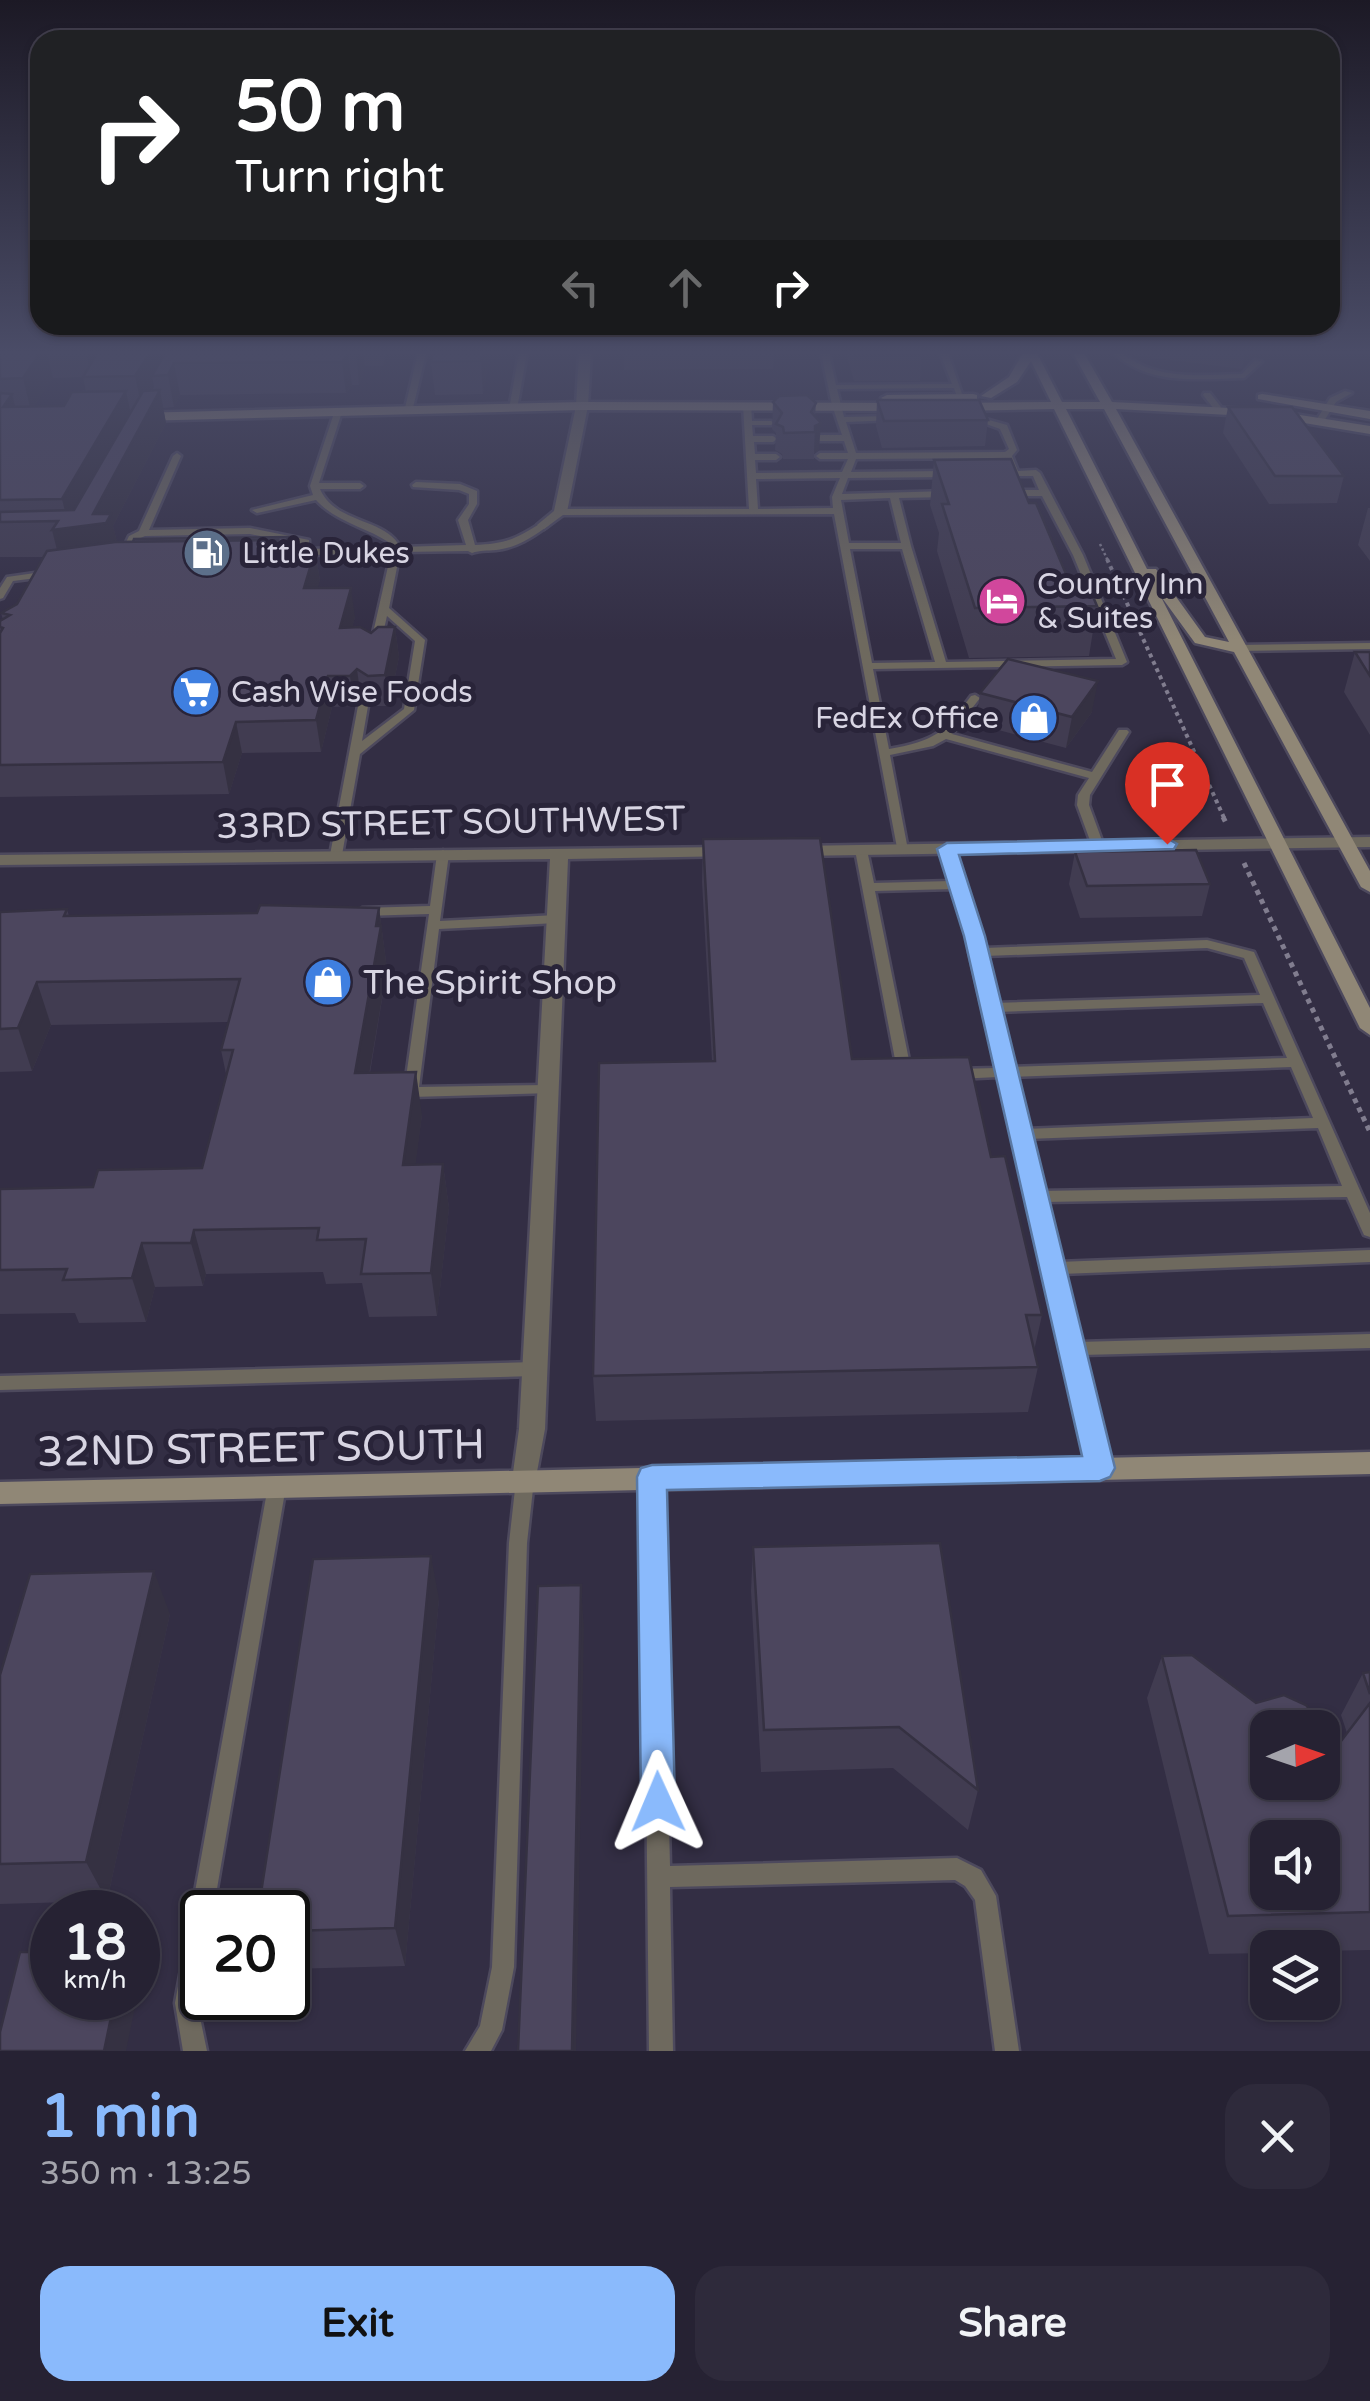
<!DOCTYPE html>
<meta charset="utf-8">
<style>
body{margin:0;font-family:"Varela Round",sans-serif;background:#2e2a3b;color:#f1f3f6;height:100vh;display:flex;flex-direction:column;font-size:38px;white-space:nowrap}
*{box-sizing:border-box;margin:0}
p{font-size:32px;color:#a4a4ac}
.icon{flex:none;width:55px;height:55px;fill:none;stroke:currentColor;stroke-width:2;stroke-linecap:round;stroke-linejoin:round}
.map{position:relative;height:2051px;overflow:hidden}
.details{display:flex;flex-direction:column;background:#262233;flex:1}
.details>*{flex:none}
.hud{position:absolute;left:30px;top:30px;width:1310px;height:305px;border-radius:30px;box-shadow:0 2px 8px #0004,0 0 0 2px #423f4e;background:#202124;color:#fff;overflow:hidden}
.needle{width:65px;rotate:88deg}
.buttons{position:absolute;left:1250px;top:1710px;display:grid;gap:20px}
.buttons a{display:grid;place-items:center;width:90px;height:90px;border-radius:20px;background:#262233;box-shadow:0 2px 8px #0004,0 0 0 2px #423f4e;font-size:50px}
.speed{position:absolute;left:30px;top:1890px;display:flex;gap:20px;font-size:50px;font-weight:700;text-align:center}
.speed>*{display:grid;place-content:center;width:130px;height:130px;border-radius:50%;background:#262233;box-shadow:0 2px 8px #0004,0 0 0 2px #423f4e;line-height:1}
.speed small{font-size:25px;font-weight:400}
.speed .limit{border:5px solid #111;border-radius:15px;background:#fff;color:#111}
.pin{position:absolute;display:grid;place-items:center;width:85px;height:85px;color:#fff;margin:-102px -42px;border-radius:50% 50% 50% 0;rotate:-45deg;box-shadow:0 0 10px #0007}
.pin .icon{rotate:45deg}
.me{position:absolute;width:110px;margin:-55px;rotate:359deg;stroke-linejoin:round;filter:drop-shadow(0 0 8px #0008)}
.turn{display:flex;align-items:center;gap:35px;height:210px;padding:0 40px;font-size:45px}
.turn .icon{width:130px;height:130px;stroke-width:2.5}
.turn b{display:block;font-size:70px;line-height:85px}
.lanes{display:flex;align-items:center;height:95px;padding:0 40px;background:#0003;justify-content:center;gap:50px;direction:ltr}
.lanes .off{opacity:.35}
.round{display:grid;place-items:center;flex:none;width:105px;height:105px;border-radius:30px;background:#2e2a3b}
.head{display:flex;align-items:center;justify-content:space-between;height:170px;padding:0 40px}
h1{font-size:60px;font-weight:700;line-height:75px;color:#8abafc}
.primary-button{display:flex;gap:20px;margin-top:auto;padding:20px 40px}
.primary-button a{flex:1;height:115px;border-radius:30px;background:#8abafc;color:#111;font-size:40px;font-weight:700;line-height:115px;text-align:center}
.primary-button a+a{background:#2e2a3b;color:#f1f3f6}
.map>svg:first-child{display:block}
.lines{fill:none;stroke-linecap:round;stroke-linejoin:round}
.lane-casing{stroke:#4d495d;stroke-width:5}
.street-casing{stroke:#4d495d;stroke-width:5}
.secondary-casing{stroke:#4d495d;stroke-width:5}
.path-far2{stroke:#817d8f;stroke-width:2.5;stroke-dasharray:2.5 2.5;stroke-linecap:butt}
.path-far1{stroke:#817d8f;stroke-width:4;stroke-dasharray:4 4;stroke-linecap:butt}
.path{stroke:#817d8f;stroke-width:5;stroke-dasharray:5 5;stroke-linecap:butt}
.lane{fill:#6e695e;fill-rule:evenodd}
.street{fill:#6e695e;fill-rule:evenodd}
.secondary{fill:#908776;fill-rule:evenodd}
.wall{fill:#413c51;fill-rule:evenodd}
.shaded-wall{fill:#353142}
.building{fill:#4c465e;stroke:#353142;stroke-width:2.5;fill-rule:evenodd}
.route{fill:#8abafc;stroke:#5a79a4;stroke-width:2.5}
.labels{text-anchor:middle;stroke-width:10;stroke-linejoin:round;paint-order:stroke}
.far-poi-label{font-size:30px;fill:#d8d5e3;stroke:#292439;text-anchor:start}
.street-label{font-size:35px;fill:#d8d5e3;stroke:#292439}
.poi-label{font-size:35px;fill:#d8d5e3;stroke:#292439;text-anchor:start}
.near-street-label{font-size:42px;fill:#d8d5e3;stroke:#292439}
</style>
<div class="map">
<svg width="1370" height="2051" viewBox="0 0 1370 2051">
<rect width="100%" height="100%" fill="#332e44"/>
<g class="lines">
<!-- lane casing -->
<g class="lane-casing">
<g id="lane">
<path d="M418 353H426L412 412 408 414 404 412Z"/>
<path d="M519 353H527L517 409 513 411 509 409Z"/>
<path d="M821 353H829L836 385 952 384 940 353H948L962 394H956L954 388 837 389 844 417 894 416 898 418 894 420 846 422 856 453 1005 452 1009 449 1000 429 967 417 971 415 1007 425 1017 450 1012 456 1018 471 1036 470 1040 473 1083 555 1127 662 1122 665 873 669 889 749C935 741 944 733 971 696L975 695 980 698 952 734 1092 772 1119 730H1127L1129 732 1090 795 1089 805 1104 846 1102 849 1098 850 1092 846 1077 805 1078 795 1089 778 946 739 933 746 890 755 908 850 906 853H898L834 514 560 515 555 512 560 509H749L743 405 747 403 751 405 752 421H771L775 423 771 425H752L753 436H773L777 439 773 442H754L755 454H776L780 457 776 460H755L756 473 842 472 848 459H820L816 456 820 453H848L844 441H817L813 438 817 435H842L832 405ZM1004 458 1010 471 996 472V476H1033L1039 490H1010L1006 493 1010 496H1042L1073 555 1116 659 946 662 911 546 899 498 948 497 952 494 948 491 842 494 848 478 947 477 951 474 947 471 851 472 856 459ZM840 478 832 497 833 508 758 509 756 479ZM890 498 901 543H849L841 500ZM850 549H902L935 662 872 663Z"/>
<path d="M1114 353H1122C1157 381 1200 375 1242 374L1255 360 1262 362 1244 378C1199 379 1149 386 1114 353Z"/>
<path d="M1345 391 1352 393 1336 402 1324 421H1318L1317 419 1330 398Z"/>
<path d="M1204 393H1210L1221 407 1220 409H1214L1203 395Z"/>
<path d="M334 413 341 415 319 483H360L364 486 360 489H320C335 524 386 518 400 547L466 545 458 520 469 504V494L459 490 413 487 412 485 416 482 460 484 477 491V504L468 520 475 545C505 544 516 539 541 523L549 525C533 537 516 548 496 550 487 551 480 550 472 553L468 551 400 552 389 608 425 640 414 710 360 754 342 855 336 859 330 855 358 706 363 703 368 706 362 741 404 709 415 641 387 616 381 642 376 645 371 642 391 553 308 555 303 559 298 556 301 544 250 534 145 536 136 540 126 561 118 559 129 536 139 531 173 456 177 453 181 456 149 530 250 528 309 540V549L390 547V543C366 527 336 522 316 500L257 513 252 510 313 495 310 486Z"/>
<path d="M49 571 54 574 52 576 13 581 3 598 0 599V588L7 577Z"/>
<path d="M1370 643V649L1237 651 1232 648 1237 645Z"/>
<path d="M947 845 953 849 984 948 1207 940 1254 952 1370 1213V1237L1364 1235 1347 1197 1043 1202 1058 1262 1370 1250V1262L1061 1274 1078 1342 1370 1334V1348L1081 1355 1109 1468 1106 1473 1100 1476 1094 1473 998 1077 957 1079 950 1074 957 1069 996 1068 969 952V936L954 889 875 891 912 1075 905 1080 898 1075 855 850 861 846 867 850 874 883 951 881 941 849ZM1207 948 1244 958 1260 995 994 1003 985 956ZM1263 1003 1287 1058 1010 1067 996 1012ZM1291 1067 1313 1118 1025 1129 1012 1077ZM1318 1128 1342 1186 1040 1191 1027 1139Z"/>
<path d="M443 850 449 854 440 921 557 915 563 919 557 923 439 929 419 1087 548 1085 553 1087 555 1090 553 1093 411 1097 404 1092 429 914 362 916 356 912 362 908 430 906 437 854Z"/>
<path d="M535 1362 541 1364 543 1369 541 1374 535 1376 0 1390V1376Z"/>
<path d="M652 1469 658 1472 661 1477 670 1866 957 1858 981 1870 996 1896 1019 2051H995L975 1900 965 1886 955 1880 670 1887 673 2051H649L643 1477 646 1472Z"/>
<path d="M525 1472 531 1475 534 1480 527 1543 514 1967 502 2030 491 2051H465L480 2026 492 1967 509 1543 516 1480 519 1475Z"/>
<path d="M277 1478 283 1481 286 1486 213 1912H202V1973L197 2003 207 2051H183L175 2003 268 1486 271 1481Z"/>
</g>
</g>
<!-- street casing -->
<g class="street-casing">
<g id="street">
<path d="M579 353H591L588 406 567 512 544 529 537 525 554 511 576 406Z"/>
<path d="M1370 837V847L797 856 788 851 797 846Z"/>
<path d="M728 847 734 848 737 852 734 856 568 859 545 1429 534 1488 525 1491 516 1488 512 1480 519 1429 550 859 0 865V855Z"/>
</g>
</g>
<!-- secondary casing -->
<g class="secondary-casing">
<g id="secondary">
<path d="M1023 353H1037L1062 402H1100L1073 353H1084L1112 402 1268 410 1370 426V434L1268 417 1116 409 1370 871V892L1361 887 1234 652 1195 643 1160 595 1370 1008V1035L1360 1028 1054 409 957 411 951 407 957 403 1051 402 1031 361 1017 382 991 398 981 396 1009 377ZM1066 409H1104L1229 642 1205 637 1156 569H1147Z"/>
<path d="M973 394 977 395V399L887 401 881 398 887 395Z"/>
<path d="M1262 394 1370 411V419L1258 399V395Z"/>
<path d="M582 402 903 403 909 407 903 411 582 410 137 421 131 417 137 413Z"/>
<path d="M1370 1452V1474L0 1504V1482Z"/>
</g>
</g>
<!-- path-far2 -->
<path class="path-far2" d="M1100 544 1108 561"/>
<!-- path-far1 -->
<path class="path-far1" d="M1107 559 1225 820"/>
<!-- path -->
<g class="path">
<path d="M1223 817 1227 825"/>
<path d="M1244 863 1370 1132"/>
</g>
<!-- lane -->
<use href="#lane" class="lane"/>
<!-- street -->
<use href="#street" class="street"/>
<!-- secondary -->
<use href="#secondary" class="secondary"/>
</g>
<!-- wall -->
<g class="wall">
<path d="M0 353H386L383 366H365L359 385H352L346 393 180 395 174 407 163 408 166 423 113 526 117 542 288 537 289 547 288 552 315 551 320 580 317 588 355 617 352 627 371 633 395 627 399 657 389 706H372L361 700 354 706 332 707 321 752 242 753 229 794 0 797V621L3 620 1 613 17 604 43 557H0ZM83 377 86 392 64 406H34L53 378Z"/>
<path d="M490 353 483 394 435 395 431 362Z"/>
<path d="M624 353H774L773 369 624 370Z"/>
<path d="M846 353H921L920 381H854Z"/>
<path d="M1133 353H1255L1254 357 1242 369 1132 355Z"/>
<path d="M877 400 988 420 985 446 882 448 876 426Z"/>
<path d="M773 402 816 403 815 417 819 450 814 453V459H783L782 454 775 450 776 433 772 429Z"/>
<path d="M1228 407 1344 476 1337 503 1269 504 1223 433Z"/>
<path d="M934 460 1029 503 1069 581 1097 606 1089 656 969 658 937 551 939 533 930 505Z"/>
<path d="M1368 508H1370V561L1358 545Z"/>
<path d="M1355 652H1370V735L1344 692Z"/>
<path d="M980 693 1092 712 1066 748 976 724Z"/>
<path d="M703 839 852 1059 991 1157 1042 1315 1034 1351 1038 1367 1028 1412 596 1421 593 1376 712 1061 702 882Z"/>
<path d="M1075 852 1210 884 1202 916 1080 918 1069 884Z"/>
<path d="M379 908 387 969 370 1073 422 1115 415 1164H443L449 1208 437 1316 369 1317 362 1283 326 1284 323 1272 206 1274 203 1286 155 1287 146 1322 79 1323 75 1313 0 1314V1189L93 1187 202 1168 226 1074 221 1050 228 1022 51 1025 32 1071 0 1072V912L67 909 69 916 257 913Z"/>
<path d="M753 1547 978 1790 968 1830 893 1768 761 1772 751 1591Z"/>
<path d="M439 1599 405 1966 288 1969V1912Z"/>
<path d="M170 1614 107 1901 0 1904V1675Z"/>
<path d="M1162 1656 1338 1745 1347 1733 1341 1715 1363 1673 1370 1672V1950L1322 1951V1948H1268V1953L1209 1954 1147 1698Z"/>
</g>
<!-- shaded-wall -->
<g class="shaded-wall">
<path d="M40 353H47L53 378 31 411 23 378Z"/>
<path d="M86 353H97L92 377Z"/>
<path d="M150 353H175L152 376 154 387 142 408 135 376Z"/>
<path d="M356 353H363L365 366 359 385Z"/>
<path d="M482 353H490L483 394 481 361Z"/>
<path d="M1245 353H1255L1254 357 1242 369Z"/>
<path d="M348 354 352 385 346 393 342 362Z"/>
<path d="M174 363 180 395 174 407 168 375Z"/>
<path d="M160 390 166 423 113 526 119 549 61 566 52 530 69 528 62 499 126 391 133 424 93 514Z"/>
<path d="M12 394 20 426 3 407Z"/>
<path d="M821 423 819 450 814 453 815 426Z"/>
<path d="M315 551 320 580 309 618 304 588Z"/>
<path d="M351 588 355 617 345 658 340 628Z"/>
<path d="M395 627 399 657 389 706 385 675Z"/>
<path d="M357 669 361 700 354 706 350 676Z"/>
<path d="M328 676 332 707 321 752 316 720Z"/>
<path d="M1098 681 1092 712 1066 748 1072 717Z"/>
<path d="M236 722 242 753 229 794 223 762Z"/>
<path d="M379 908 387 969 362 1116 355 1073Z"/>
<path d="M37 982 51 1025 32 1071 18 1028Z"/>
<path d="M416 1072 422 1115 410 1208 403 1165Z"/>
<path d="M443 1164 449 1208 437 1316 431 1273Z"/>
<path d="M194 1230 206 1274 203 1286 191 1243Z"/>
<path d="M142 1243 155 1287 146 1322 132 1278Z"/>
<path d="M431 1556 439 1599 405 1966 395 1928Z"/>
<path d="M154 1571 170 1614 107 1901 86 1862Z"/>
<path d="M581 1585 584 1629 576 2051H572Z"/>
<path d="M115 1998H137L126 2051H104Z"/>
</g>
<!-- building -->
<g class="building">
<path d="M0 353H40L23 378 0 379Z"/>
<path d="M97 353H150L135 376 83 377Z"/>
<path d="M165 353H356L348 354 342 362 174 363 168 375 152 376Z"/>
<path d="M433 353H482L481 361 431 362Z"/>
<path d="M854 353H921L922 355 855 356Z"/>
<path d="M160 390 93 514H111L106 523 52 530 58 521 0 522V512L74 510 143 391Z"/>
<path d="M126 391 62 499 0 500V393L12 394 3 407 64 406 72 392Z"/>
<path d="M807 395 816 403 811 412 821 423 815 426V432L784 433 783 427 776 424 782 413 773 402 779 396Z"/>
<path d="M877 400H979L988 420 884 421Z"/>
<path d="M1228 407H1292L1344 476H1275Z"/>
<path d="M1011 459 1029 503H1036L1069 581 1086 580 1097 606 975 608 942 504H949L934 460Z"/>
<path d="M288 537 285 546H279L278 540 133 542 134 539Z"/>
<path d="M278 540 274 552 315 551 304 588H351L340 628 360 627 371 633 378 627H395L385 675 368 676 357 669 350 676H328L316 720 236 722 223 762 0 765V633L3 628 0 627V621L10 615 1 613 17 604 47 551 115 542Z"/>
<path d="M1355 652H1370V676Z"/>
<path d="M1008 659 1098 681 1072 717 980 693Z"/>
<path d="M820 838 852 1059 969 1057 991 1157 1005 1156 1042 1315H1026L1038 1367 593 1376 599 1063 715 1061 703 839Z"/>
<path d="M1196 850 1210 884 1087 886 1075 852Z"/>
<path d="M260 905 379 908 376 926H381L355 1073 416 1072 403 1165 443 1164 431 1273 361 1274 366 1239 317 1240 319 1228 194 1230 191 1243H142L132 1278 63 1280 67 1269 0 1270V1189L93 1187 98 1170 202 1168 233 1050H221L240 979 37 982 18 1028 0 1029V912L67 909 64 916 257 913Z"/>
<path d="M940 1543 978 1790 899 1727 764 1730 753 1547Z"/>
<path d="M431 1556 395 1928 288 1931V1912H258L313 1559Z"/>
<path d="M154 1571 86 1862 0 1864V1675L30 1574Z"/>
<path d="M581 1585 572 2051H518L538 1586Z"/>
<path d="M1192 1655 1256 1703 1284 1695 1306 1705 1338 1745 1370 1703V1912L1228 1916 1162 1656ZM1268 1728H1322V1782H1268ZM1268 1838H1322V1892H1268Z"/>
<path d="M1370 1672V1694L1363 1673Z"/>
<path d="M20 1952H52V1998H115L104 2051H0V2032Z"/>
</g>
<!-- sky -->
<linearGradient id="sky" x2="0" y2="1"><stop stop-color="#1c1925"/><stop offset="0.55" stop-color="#4a4c67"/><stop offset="1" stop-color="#4a4c67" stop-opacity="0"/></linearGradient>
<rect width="1370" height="640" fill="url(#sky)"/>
<!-- route -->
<path class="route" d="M1167 838 1177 844 1174 849 959 855 985 936 1115 1468 1110 1477 1100 1481 667 1490 675 1802 670 1814 658 1819 646 1814 641 1802 637 1477 641 1468 652 1465 1082 1456 964 936 937 849 947 843Z"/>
<!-- icons -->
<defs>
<g id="fuel-disc" transform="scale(2.5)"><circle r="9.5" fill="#5c6f8a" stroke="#292439"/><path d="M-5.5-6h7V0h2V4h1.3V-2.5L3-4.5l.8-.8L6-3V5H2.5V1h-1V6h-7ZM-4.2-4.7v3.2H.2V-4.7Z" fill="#fff"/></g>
<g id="hotel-disc" transform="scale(2.5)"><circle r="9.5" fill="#d1479c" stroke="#292439"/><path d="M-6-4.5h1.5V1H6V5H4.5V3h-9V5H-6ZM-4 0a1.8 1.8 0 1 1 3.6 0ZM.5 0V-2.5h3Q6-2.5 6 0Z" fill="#fff"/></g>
<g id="supermarket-disc" transform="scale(2.5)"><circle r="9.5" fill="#3f7fe0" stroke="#292439"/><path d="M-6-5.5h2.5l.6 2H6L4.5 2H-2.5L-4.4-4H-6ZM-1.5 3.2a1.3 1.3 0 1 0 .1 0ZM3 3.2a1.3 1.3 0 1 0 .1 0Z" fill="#fff"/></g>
<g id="shop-disc" transform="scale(2.5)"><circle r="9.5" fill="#3f7fe0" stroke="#292439"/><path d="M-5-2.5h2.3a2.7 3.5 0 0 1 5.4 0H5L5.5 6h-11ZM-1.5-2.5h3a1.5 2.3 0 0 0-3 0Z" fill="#fff"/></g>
</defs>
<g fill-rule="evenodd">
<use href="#fuel-disc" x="207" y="553"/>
<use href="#hotel-disc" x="1002" y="601"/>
<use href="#supermarket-disc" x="196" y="692"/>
<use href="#shop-disc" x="1034" y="718"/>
<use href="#shop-disc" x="328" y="982"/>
</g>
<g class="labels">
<!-- far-poi labels -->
<g class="far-poi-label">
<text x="242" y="563">Little Dukes</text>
<text x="1037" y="594">Country Inn<tspan x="1037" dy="34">&amp; Suites</tspan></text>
<text x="231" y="702">Cash Wise Foods</text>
<text x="999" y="728" text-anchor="end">FedEx Office</text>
</g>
<!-- street labels -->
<g class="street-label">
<text transform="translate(451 822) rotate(-1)" y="12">33RD STREET SOUTHWEST</text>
</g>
<!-- poi labels -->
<g class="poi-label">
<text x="363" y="994">The Spirit Shop</text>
</g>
<!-- near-street labels -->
<g class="near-street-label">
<text transform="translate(261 1447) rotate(-1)" y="15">32ND STREET SOUTH</text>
</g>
</g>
</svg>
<div class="buttons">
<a><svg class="needle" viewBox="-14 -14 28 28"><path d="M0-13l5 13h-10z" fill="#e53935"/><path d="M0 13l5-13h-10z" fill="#a4a4ac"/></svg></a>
<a><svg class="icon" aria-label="sound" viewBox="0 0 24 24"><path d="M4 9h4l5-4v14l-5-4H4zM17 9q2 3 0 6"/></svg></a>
<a><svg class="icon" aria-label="layers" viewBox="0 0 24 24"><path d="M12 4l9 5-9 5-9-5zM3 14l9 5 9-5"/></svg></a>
</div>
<div class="speed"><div>18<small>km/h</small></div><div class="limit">20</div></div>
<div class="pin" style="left:1167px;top:844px;background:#d93025"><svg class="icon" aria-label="arrive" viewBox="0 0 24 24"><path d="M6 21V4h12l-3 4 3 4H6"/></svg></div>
<svg class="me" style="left:658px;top:1802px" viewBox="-20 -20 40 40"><path d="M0-17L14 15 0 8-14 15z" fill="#8abafc" stroke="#fff" stroke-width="4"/></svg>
<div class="hud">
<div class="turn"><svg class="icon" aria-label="right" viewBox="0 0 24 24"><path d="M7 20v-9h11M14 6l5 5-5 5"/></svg><div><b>50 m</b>Turn right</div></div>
<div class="lanes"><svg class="icon off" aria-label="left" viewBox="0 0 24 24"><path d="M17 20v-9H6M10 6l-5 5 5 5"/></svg><svg class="icon off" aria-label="ahead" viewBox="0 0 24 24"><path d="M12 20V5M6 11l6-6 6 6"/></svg><svg class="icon" aria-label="right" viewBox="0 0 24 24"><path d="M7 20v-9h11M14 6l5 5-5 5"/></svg></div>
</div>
</div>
<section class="details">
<div class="head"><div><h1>1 min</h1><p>350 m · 13:25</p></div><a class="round"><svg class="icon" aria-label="close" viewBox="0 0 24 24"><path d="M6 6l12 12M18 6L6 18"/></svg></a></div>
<div class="primary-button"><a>Exit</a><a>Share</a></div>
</section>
